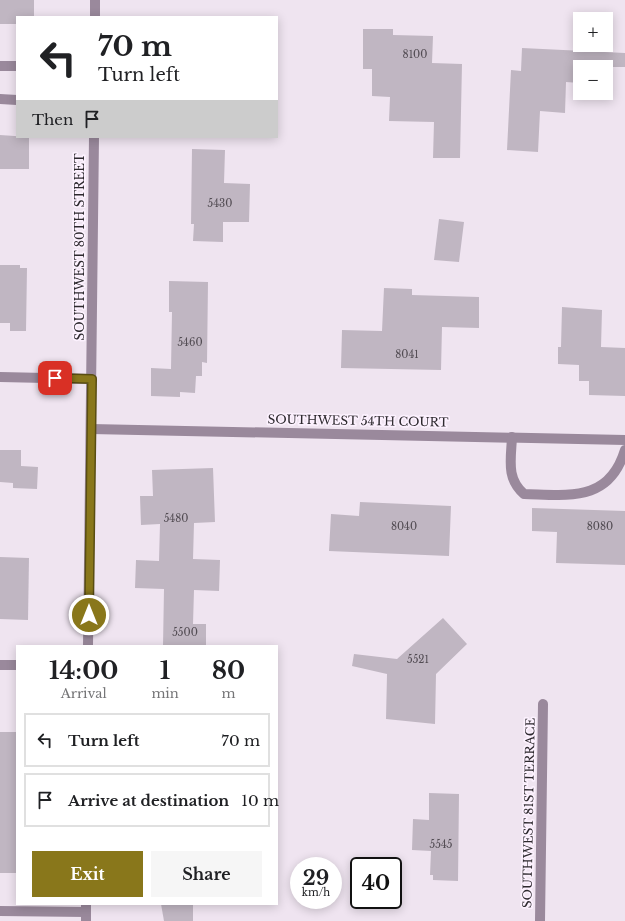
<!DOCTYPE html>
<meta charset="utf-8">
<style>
body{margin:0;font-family:"Libre Baskerville",serif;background:#f6f6f6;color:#202124;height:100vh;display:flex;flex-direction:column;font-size:15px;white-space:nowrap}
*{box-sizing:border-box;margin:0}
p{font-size:13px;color:#757577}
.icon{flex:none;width:22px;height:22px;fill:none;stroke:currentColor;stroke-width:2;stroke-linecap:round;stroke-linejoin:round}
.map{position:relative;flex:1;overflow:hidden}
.side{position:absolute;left:16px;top:645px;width:262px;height:260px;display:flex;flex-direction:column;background:#fff;border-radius:0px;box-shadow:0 2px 10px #0003}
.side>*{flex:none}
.hud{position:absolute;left:16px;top:16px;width:262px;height:122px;border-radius:0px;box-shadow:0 2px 10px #0003;background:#fff;color:#202124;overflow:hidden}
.tools{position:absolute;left:573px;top:12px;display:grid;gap:8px}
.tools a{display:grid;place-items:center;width:40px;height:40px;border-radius:0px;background:#fff;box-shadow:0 2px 10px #0003;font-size:20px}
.speed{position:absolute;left:290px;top:857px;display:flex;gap:8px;font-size:20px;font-weight:700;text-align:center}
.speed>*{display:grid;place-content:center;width:52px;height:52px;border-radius:50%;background:#fff;box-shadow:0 2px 10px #0003;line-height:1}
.speed small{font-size:10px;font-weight:400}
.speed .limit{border:2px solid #111;border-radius:6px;background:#fff;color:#111}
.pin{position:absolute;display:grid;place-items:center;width:34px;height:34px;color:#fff;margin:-17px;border-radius:8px;box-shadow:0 2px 6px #0006}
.me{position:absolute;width:44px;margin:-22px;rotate:0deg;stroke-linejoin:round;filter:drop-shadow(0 0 3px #0008)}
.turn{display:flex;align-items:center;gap:14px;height:84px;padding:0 16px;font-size:18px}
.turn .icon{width:52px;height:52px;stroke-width:2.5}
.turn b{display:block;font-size:28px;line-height:34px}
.then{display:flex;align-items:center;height:38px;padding:0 16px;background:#0003;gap:8px;font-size:15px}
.eta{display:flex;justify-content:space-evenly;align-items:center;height:68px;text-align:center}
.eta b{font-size:24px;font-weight:700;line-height:28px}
.cta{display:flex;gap:8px;margin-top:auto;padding:8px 16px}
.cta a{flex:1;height:46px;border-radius:0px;background:#89771b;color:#fff;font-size:16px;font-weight:700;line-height:46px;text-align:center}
.cta a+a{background:#f6f6f6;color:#202124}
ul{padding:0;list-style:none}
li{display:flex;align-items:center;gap:12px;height:54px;margin:0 8px 6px;padding:0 8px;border:2px solid #e0e0e0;border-radius:0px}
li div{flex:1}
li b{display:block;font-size:15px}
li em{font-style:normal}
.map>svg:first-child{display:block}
.building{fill:#c0b6c2}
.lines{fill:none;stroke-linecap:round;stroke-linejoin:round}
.minor{stroke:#9a899c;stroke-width:10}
.route-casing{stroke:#594d12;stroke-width:10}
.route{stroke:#89771b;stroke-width:7}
.labels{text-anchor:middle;stroke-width:3.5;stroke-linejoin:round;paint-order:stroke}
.number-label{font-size:10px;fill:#524c53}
.street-label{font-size:12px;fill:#2d292e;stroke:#fcf1fe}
</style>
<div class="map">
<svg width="625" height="921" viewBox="0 0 625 921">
<rect width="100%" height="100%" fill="#efe4f0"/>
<!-- building -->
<g class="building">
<path d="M0 0H34V17H17V24H0Z"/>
<path d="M363 29H393V35L433 36 432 63 462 64 460 158H433L434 122 389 121 390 97 372 96V69H363Z"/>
<path d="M522 48 625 53V67H580V83L566 82 565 113 540 111 538 152 507 150 511 70 521 71Z"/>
<path d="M0 135 29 137V169H0Z"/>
<path d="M192 149 225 150 224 183 250 184 249 222H223V242L193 241 194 224H191Z"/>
<path d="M439 219 464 222 459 262 434 260Z"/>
<path d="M0 265H20V268H27L26 331H10V323H0Z"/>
<path d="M169 281 208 282 207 363 202 362V376H196L195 393 180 392V397L151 396V368L171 369 172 312H169Z"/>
<path d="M384 288 412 289V295L479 297V328L442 327 441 370 341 368 342 330 382 331Z"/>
<path d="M562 307 602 310 601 347 625 348V396L589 395V381H579V365L558 364V347H561Z"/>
<path d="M0 450H21V466L38 467 37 489 13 488V483L0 482Z"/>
<path d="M213 468 215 522 194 523 193 559 220 560 219 591 194 590 193 624H206V646H163L164 589 135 588 136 560 159 561 160 524 141 525 140 496H153L152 470Z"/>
<path d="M360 502 451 506 449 556 329 551 331 514 359 516Z"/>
<path d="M532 508 625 511V565L556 563 557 532 532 531Z"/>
<path d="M0 557 29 558 28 620 0 619Z"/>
<path d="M443 618 467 644 436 674 435 724 386 719 387 674 352 666 354 654 397 659Z"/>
<rect x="0" y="732" width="17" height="141"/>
<path d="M429 793 459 794 458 881 433 880V875H430L431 851 412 850 413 819 429 820Z"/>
<path d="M161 904H193V921H164Z"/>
</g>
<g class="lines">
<!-- minor -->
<g class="minor">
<path d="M95 17V0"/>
<path d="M0 66H17"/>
<path d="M0 99 17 100"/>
<path d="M0 377 92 379"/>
<path d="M91 429 625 440"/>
<path d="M512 437C511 460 506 478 524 494 568 495 609 503 625 450"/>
<path d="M88 646 94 137"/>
<path d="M0 665H17"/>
<path d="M0 911 86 912"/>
<path d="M86 921V904"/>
<path d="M540 921 543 704"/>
</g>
</g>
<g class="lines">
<!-- route casing -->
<g class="route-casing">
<path id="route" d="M55 378 92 379 89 615"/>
</g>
<!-- route -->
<use href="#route" class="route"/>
</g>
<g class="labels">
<!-- number labels -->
<g class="number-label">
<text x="415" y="58">8100</text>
<text x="220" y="207">5430</text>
<text x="190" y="346">5460</text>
<text x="407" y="358">8041</text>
<text x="176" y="522">5480</text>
<text x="404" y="530">8040</text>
<text x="600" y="530">8080</text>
<text x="185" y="636">5500</text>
<text x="418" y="663">5521</text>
<text x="441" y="848">5545</text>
</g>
<!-- street labels -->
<g class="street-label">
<text transform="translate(80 247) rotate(-90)" y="4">SOUTHWEST 80TH STREET</text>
<text transform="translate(358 421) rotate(1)" y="4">SOUTHWEST 54TH COURT</text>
<text transform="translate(529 813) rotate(-89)" y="4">SOUTHWEST 81ST TERRACE</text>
</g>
</g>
</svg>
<div class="tools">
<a>+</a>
<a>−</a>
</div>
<div class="speed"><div>29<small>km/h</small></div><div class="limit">40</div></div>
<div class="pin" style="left:55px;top:378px;background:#d93025"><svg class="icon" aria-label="arrive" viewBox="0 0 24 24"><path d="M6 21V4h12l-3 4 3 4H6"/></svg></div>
<svg class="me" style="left:89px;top:615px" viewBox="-20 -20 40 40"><circle r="17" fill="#89771b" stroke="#fff" stroke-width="3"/><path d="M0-11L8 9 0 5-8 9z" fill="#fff"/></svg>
<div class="hud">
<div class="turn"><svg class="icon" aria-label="left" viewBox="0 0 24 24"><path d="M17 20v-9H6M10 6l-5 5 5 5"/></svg><div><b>70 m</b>Turn left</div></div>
<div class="then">Then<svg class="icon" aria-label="arrive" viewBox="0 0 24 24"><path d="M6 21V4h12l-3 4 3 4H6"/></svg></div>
</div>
<section class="side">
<div class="eta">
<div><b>14:00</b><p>Arrival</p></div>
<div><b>1</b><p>min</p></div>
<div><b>80</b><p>m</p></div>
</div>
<ul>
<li><svg class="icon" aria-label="left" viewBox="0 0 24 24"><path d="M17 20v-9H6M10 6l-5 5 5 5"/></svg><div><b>Turn left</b></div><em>70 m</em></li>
<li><svg class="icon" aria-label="arrive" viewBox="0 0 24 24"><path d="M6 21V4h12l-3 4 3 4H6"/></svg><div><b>Arrive at destination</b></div><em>10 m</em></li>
</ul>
<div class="cta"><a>Exit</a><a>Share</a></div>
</section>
</div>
